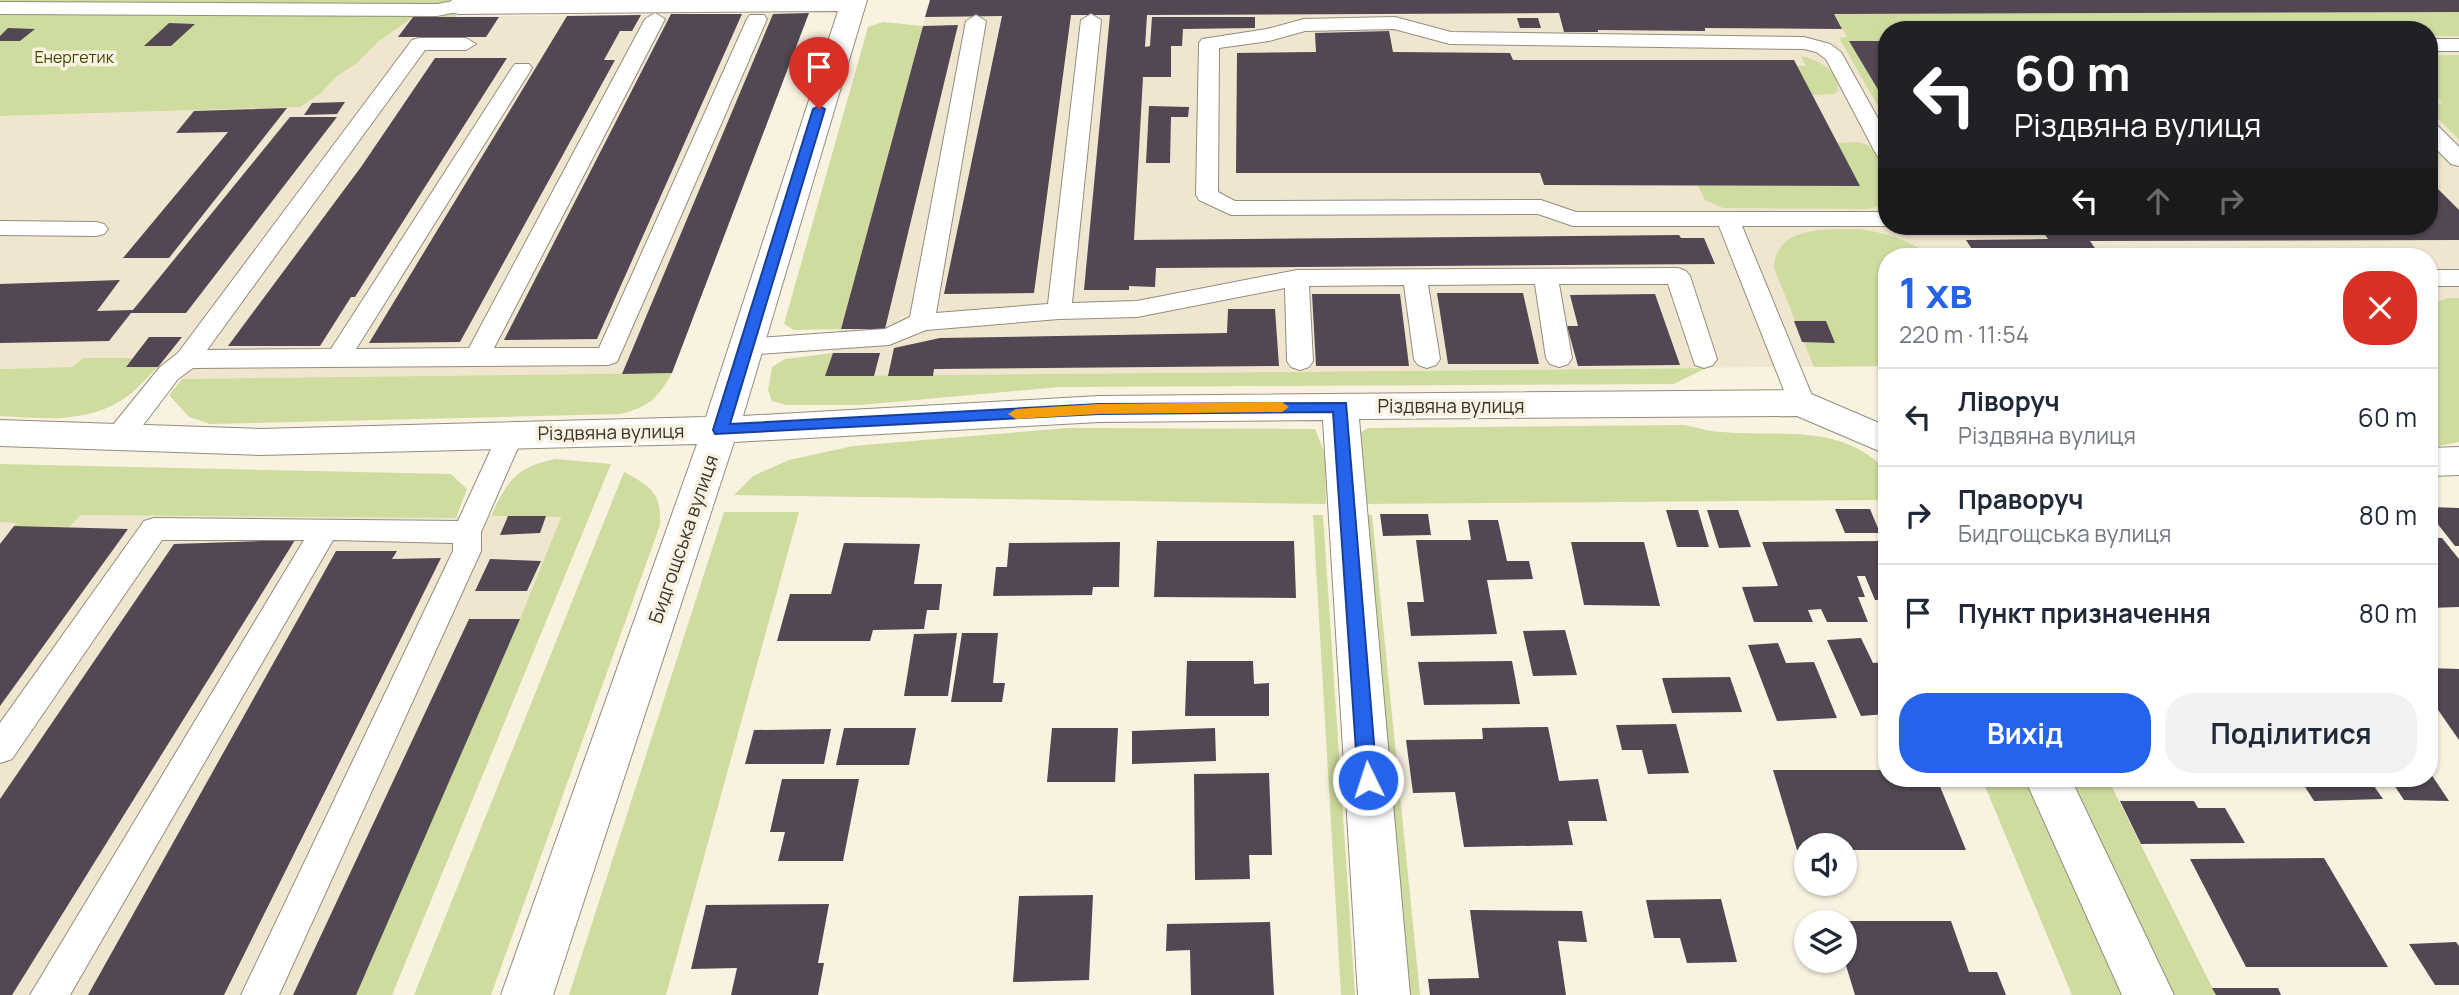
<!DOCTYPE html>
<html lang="uk">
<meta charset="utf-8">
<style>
body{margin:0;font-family:Manrope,sans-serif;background:#f2f2f3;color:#1f2937;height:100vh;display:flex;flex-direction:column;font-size:26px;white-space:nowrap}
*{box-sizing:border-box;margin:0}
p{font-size:23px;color:#747a83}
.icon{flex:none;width:38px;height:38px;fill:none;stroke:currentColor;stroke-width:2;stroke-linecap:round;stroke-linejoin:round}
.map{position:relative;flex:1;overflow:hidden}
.side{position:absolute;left:1878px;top:248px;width:560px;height:539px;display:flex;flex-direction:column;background:#fff;border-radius:28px;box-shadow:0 2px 5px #0004}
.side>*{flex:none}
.top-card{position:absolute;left:1878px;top:21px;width:560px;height:214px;border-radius:28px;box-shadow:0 2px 5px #0004;background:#202124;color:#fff;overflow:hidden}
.fabs{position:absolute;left:1794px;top:833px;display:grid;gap:14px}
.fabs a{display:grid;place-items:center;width:63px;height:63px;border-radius:50%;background:#fff;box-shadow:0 2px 5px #0004;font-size:35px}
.pin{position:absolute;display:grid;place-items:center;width:60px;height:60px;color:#fff;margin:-72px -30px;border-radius:50% 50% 50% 0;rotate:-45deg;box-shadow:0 0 7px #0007}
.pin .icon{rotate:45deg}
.me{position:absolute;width:77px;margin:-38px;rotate:356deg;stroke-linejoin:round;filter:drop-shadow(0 0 5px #0008)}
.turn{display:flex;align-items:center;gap:24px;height:147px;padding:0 21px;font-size:32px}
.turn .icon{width:91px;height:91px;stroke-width:2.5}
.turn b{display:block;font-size:49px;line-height:60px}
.lanes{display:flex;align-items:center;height:66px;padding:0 21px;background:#0003;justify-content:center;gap:35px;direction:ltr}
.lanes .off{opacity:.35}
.round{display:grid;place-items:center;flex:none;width:74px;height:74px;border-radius:28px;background:#f2f2f3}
.overview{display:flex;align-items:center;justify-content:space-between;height:119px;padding:0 21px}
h1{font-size:42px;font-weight:700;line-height:52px;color:#2563eb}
.action{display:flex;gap:14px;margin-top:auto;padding:14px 21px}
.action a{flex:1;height:80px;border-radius:28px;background:#2563eb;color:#fff;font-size:28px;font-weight:700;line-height:80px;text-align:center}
.action a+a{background:#f2f2f3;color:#1f2937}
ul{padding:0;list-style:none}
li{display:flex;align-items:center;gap:21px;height:98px;padding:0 21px;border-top:2px solid #e0e1e3}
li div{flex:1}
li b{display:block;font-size:26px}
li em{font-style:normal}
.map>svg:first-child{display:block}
.built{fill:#f0e6cf;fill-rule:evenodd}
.green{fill:#cfdc9f}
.building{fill:#524752}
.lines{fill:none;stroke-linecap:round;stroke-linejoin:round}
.lane-casing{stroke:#938d7e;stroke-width:2}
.street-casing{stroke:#938d7e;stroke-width:2}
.lane{fill:#fff;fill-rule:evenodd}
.street{fill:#fff;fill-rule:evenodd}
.route{fill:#2563eb;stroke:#184099;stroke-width:2}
.slow{fill:#f59e0b}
.labels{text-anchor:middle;stroke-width:7;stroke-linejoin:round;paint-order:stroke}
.far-park-label{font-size:16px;fill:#3f4800;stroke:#f9f2e1}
.street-label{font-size:19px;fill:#36342d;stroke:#f9f2e1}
</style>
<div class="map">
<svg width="2459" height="995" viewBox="0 0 2459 995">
<rect width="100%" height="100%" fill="#f9f2e1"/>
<!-- built -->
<g class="built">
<path d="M930 0H2459V362H2429V257H1886V366L825 376ZM1886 30H2429V226H1886Z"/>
<path d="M809 13 672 373 182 379 158 367H126L132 358H83L72 367 0 369V116L299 107 321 93 337 76 357 63 378 42 413 17Z"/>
<path d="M80 515 561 516 520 619 356 995H0V522L70 527Z"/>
</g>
<!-- green -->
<g class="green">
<path d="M0 0H466L455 17H413L378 42 357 63 337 76 321 93 300 107 0 116Z"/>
<path d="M2459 12V36H2429V30H2379L2373 26 2259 28V30H1886V41H1850L1886 103V120L1839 38 1847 37 1834 14Z"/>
<path d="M883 22 923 26 841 329 794 330 784 324 868 27Z"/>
<path d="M2429 55H2459V139L2431 112 2437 104 2443 103 2429 90Z"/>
<path d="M1801 56C1818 60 1839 70 1838 91L1834 94 1812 95 1797 66H1806Z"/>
<path d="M1837 143C1844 143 1854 141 1861 143 1887 149 1886 182 1886 203L1869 209 1723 208 1705 200 1698 186H1859Z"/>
<path d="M1858 229C1887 233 1909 240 1934 257H1886V366L1814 367 1774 268C1775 225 1827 230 1858 229Z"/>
<path d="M2448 298H2459V442L2429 448V305Z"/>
<path d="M833 353 826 376 1706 368 1674 384 1060 387 860 405H786L772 401 768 390 772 367 785 359Z"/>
<path d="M83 358H133L126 366 158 367C147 377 135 392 122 400 86 423 40 419 0 416V369L72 367Z"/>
<path d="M672 373C657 399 649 407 620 414L210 424 189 417 169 395 182 379Z"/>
<path d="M1684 425C1697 427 1709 432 1722 432 1782 437 1840 423 1886 470V500L1358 504 1360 433 1368 428Z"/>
<path d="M1068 428 1315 429 1325 454 1326 504 734 495 753 476 789 460 853 446Z"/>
<path d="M556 459 611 464 392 995H355L520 619 561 517 491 516C506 482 517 466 556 459Z"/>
<path d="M0 464 451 474 467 489 456 518 80 515 70 527 14 526 17 523 0 522Z"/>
<path d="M624 472C650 486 662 493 660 525L491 995H414Z"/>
<path d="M724 512H799L666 995H569Z"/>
<path d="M1359 514 1372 515 1420 995H1402Z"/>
<path d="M1313 515H1323L1355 995H1341Z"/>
<path d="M1982 779H2028L2125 995H2072Z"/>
<path d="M2068 779H2108L2216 995H2171Z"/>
</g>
<!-- building -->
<g class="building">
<path d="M930 0H2459V12L1834 14 1842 29 1705 28V31L1598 30V32H1564L1559 13 1147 15 1145 47 1150 46 1152 17H1255V28L1183 29 1182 46H1171V77H1143L1134 240 1679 235 1681 238H1704L1715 264 1156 268 1155 287 1129 286V290H1084L1110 15H1071L1034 293 944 294 1002 16 925 17Z"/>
<path d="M809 13 672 373 622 374 773 14Z"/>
<path d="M671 14H742L597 339 504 340Z"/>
<path d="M641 15 632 31H620L604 60H615L460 342 369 343 567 16Z"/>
<path d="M413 17H499L486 37H398Z"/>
<path d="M1517 18H1538L1541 28H1520Z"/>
<path d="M169 23 195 24 171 46H144Z"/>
<path d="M958 25 885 329H841L923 26Z"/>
<path d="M8 28 35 29 20 41H0V36Z"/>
<path d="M1389 31 1393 52 1510 53 1513 60H1794L1860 186 1544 185 1540 173H1236L1237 53 1316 52 1315 33Z"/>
<path d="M1849 41H1886V103Z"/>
<path d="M435 58H507L355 297H351L320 346H228L361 167Z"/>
<path d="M345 102 337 114 304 115 312 103Z"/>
<path d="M1149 106 1189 107 1188 117H1171L1170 163H1146Z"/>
<path d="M287 108 169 258H123L228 132 176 133 194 111Z"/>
<path d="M290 117H337L186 313H131L109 341 0 343V284L120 280 97 311 133 310Z"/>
<path d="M2429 180 2459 210V240L2090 241 2101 257H1977L1966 240 2048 239 2039 226H2429Z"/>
<path d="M1437 293H1523L1539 364H1448Z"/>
<path d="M1312 294H1400L1409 366H1316Z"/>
<path d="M1655 294 1680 365 1578 366 1567 326H1578L1570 295Z"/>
<path d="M1228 309H1275L1279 366 934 369 933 376H888L894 348 940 338 1227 333Z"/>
<path d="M1794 321H1826L1835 343 1802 342Z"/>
<path d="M149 337H182L158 367H126Z"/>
<path d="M833 353H880L874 376H825Z"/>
<path d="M2429 507 2459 508V546H2455L2429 513Z"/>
<path d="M1835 509H1870L1880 533H1845Z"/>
<path d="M1666 510H1698L1709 547H1677Z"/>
<path d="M1707 510H1738L1751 547 1719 548Z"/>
<path d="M1380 514H1428L1431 535 1383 536Z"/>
<path d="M508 516H546L540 533 500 535Z"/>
<path d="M1468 520H1498L1507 561H1529L1533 579 1487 580 1497 634 1411 636 1407 602H1424L1416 540H1471Z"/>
<path d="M14 526 128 529 0 706V544Z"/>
<path d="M2429 538H2442L2459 559V607L2429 608Z"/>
<path d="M295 540 12 995H0V799L174 544Z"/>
<path d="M1157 541H1294L1296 598 1154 597Z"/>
<path d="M1883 541 1886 549V600H1875L1865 576H1857L1865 597H1858L1868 622H1827L1821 609 1808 610 1813 622H1754L1742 587 1778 586 1762 542Z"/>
<path d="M1120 542 1119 587H1093L1092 595 993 596 996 567H1007L1009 543Z"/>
<path d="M1571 542H1644L1660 606 1584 605Z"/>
<path d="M844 543 920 544 914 584H942L939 610H927L924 629 873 630 870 641H777L790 594H831Z"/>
<path d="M336 551H397L392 559 441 558 224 995H88Z"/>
<path d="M490 559 541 561 527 591H475Z"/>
<path d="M469 619H520L356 995H293Z"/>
<path d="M1565 630 1577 675 1533 676 1523 631Z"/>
<path d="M957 633 948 696H904L914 634Z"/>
<path d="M962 633H998L993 683H1005L1002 702H951Z"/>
<path d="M1861 638 1873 663 1886 662V714L1861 716 1827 640Z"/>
<path d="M1778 643 1786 663 1814 662 1837 718 1777 721 1748 645Z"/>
<path d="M1187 661H1253L1254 684 1269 683V716H1185Z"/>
<path d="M1512 661 1520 704 1424 705 1418 662Z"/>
<path d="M2429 668 2459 669V740L2429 697Z"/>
<path d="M1730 677 1742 712 1672 713 1662 678Z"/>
<path d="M1676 724 1689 773 1648 774 1642 750H1622L1616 725Z"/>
<path d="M1548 727 1559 781 1598 779 1607 821H1568L1573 845 1464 847 1455 792 1413 793 1406 740 1483 739 1482 728Z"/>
<path d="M844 728H916L909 765H836Z"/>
<path d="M1052 728H1118L1115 782H1047Z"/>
<path d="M1215 728 1216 761 1132 764V731Z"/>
<path d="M831 729 824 764H745L754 730Z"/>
<path d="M1773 770H1886V779H1937L1966 850H1844V845H1806V850H1797Z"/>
<path d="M2429 771 2449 801 2404 800 2390 779H2429Z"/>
<path d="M1269 773 1272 855H1249L1250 879 1195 880 1194 774Z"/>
<path d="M782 779H859L843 861H778L785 832H770Z"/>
<path d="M2212 779H2263L2266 783H2215Z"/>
<path d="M2300 779H2369L2383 799 2314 801Z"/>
<path d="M2120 801H2194L2198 808H2225L2245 843 2141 844Z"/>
<path d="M2324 858 2388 967H2246L2190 859Z"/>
<path d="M1093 895 1089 980 1013 982 1019 896Z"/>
<path d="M1721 899 1737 962 1687 963 1680 938H1654L1646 900Z"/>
<path d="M829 904 818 963H824L818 995H731L737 968 691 969 706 905Z"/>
<path d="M1470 910 1582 911 1587 942 1558 941 1566 995H1430L1428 979 1479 978Z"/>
<path d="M1844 921H1951L1969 972H1997L2006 995H1855L1844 959Z"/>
<path d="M1270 922 1274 995H1191L1190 950 1166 951 1167 924Z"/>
<path d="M2456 942 2459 946V985H2435L2409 944Z"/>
<path d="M2212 988H2278L2281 995H2216Z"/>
</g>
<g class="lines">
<!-- lane casing -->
<g class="lane-casing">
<g id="lane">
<path d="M459 0 468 6 466 10 437 16 0 14V2L437 4Z"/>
<path d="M655 13 665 19 494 348H599L747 19 750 15H764L767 19 617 362 608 365 193 368 178 379 128 445 118 448 108 445 105 438 108 431 160 367 178 353 412 40 419 38H466L476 44 466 50H425L207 350 331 349 512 68 515 64H529L532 68 356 349 469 348 645 19Z"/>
<path d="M1091 14 1101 20 1072 303 1137 301 1297 270 1678 268 1686 271 1690 276 1717 359 1713 365 1704 368 1695 365 1668 284H1559L1572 358 1568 364 1559 367 1550 364 1546 358 1535 284 1428 285 1440 359 1436 365 1427 368 1418 365 1414 359 1404 285 1309 286 1313 361 1309 367 1300 370 1291 367 1287 361 1285 288 1137 317 1059 319 926 330 889 345 744 355 735 353 731 347 735 341 744 339 885 329 910 317 966 21 976 15 986 21 936 313 1048 304 1081 20Z"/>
<path d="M1395 17 1451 32 1804 37 1830 44 1841 52 1886 133V158L1878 157 1875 152 1826 59 1816 52 1804 49 1450 44 1394 29 1305 31 1269 41 1219 48 1218 192 1235 201 1541 200 1576 212H1886V226H1742L1815 403 1811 409 1802 412 1793 409 1789 403 1719 226H1573L1538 214 1231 215 1199 200 1196 195 1199 43 1202 39 1267 29 1304 19Z"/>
<rect x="2429" y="39" width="30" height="12"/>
<path d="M2429 124 2437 125 2459 147V166L2451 164 2429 142Z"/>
<path d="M0 221 96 222 104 224 108 229 104 234 96 236 0 235Z"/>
<rect x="2429" y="270" width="30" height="16"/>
<path d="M511 424 520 427 524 434 481 532V551L279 995H241L453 551V543L333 540 70 995H30L304 540H162L12 759 0 763V723L144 521 154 518 458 521 498 434 502 427Z"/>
</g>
</g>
<!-- street casing -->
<g class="street-casing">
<g id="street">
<path d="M452 0H867L743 416 1099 396 1802 390 1886 426V454L1797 416 1359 419 1410 995H1358L1323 420 1099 422 734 442 553 995H501L697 444 260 455 0 446V420L260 429 706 417 838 11 459 14 450 12 446 6Z"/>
<path d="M2459 447V475L2429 476V448Z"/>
<path d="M2025 779H2071L2174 995H2122Z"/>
</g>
</g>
<!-- lane -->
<use href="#lane" class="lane"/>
<!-- street -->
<use href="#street" class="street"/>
</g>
<!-- route -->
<path class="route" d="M819 106 825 109 730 424 1099 404 1346 403 1377 780 1374 786 1368 788 1361 786 1358 780 1333 412 1099 414 715 434 713 430 813 109Z"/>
<!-- slow -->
<path class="slow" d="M1282 402 1289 407 1282 412 1099 414 1016 419 1008 414 1016 409 1099 404Z"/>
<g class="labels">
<!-- far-park labels -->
<g class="far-park-label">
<text x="74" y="63">Енергетик</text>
</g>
<!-- street labels -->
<g class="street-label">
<text x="1451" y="413">Різдвяна вулиця</text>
<text transform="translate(611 432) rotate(-1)" y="7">Різдвяна вулиця</text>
<text transform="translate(683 539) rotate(-71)" y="7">Бидгощська вулиця</text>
</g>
</g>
</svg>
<div class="fabs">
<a><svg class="icon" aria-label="sound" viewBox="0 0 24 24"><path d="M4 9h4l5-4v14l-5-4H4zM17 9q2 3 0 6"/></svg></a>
<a><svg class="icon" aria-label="layers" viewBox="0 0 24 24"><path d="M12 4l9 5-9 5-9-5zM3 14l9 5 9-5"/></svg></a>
</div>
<div class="pin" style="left:819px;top:109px;background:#d93025"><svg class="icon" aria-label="arrive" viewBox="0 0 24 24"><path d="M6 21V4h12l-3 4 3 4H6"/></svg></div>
<svg class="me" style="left:1368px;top:780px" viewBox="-20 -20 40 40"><circle r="17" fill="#2563eb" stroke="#fff" stroke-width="3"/><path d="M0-11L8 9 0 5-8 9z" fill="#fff"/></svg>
<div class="top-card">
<div class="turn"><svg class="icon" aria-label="left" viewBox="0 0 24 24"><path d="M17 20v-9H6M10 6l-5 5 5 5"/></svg><div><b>60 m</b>Різдвяна вулиця</div></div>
<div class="lanes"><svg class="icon" aria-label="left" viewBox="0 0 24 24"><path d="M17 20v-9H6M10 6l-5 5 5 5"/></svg><svg class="icon off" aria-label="ahead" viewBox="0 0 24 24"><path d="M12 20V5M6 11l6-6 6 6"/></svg><svg class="icon off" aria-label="right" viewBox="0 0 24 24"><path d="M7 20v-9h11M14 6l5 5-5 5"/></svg></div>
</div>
<section class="side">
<div class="overview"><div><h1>1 хв</h1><p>220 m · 11:54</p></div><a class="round" style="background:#d93025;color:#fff"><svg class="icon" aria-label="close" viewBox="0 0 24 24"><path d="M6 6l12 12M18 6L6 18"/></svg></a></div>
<ul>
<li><svg class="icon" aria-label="left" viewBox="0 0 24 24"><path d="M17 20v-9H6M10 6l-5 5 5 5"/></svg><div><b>Ліворуч</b><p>Різдвяна вулиця</p></div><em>60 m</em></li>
<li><svg class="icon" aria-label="right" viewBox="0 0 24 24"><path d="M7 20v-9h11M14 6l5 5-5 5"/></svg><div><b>Праворуч</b><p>Бидгощська вулиця</p></div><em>80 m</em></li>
<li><svg class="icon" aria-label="arrive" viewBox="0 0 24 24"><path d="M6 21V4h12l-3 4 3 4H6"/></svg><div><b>Пункт призначення</b></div><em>80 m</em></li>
</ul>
<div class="action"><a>Вихід</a><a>Поділитися</a></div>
</section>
</div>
